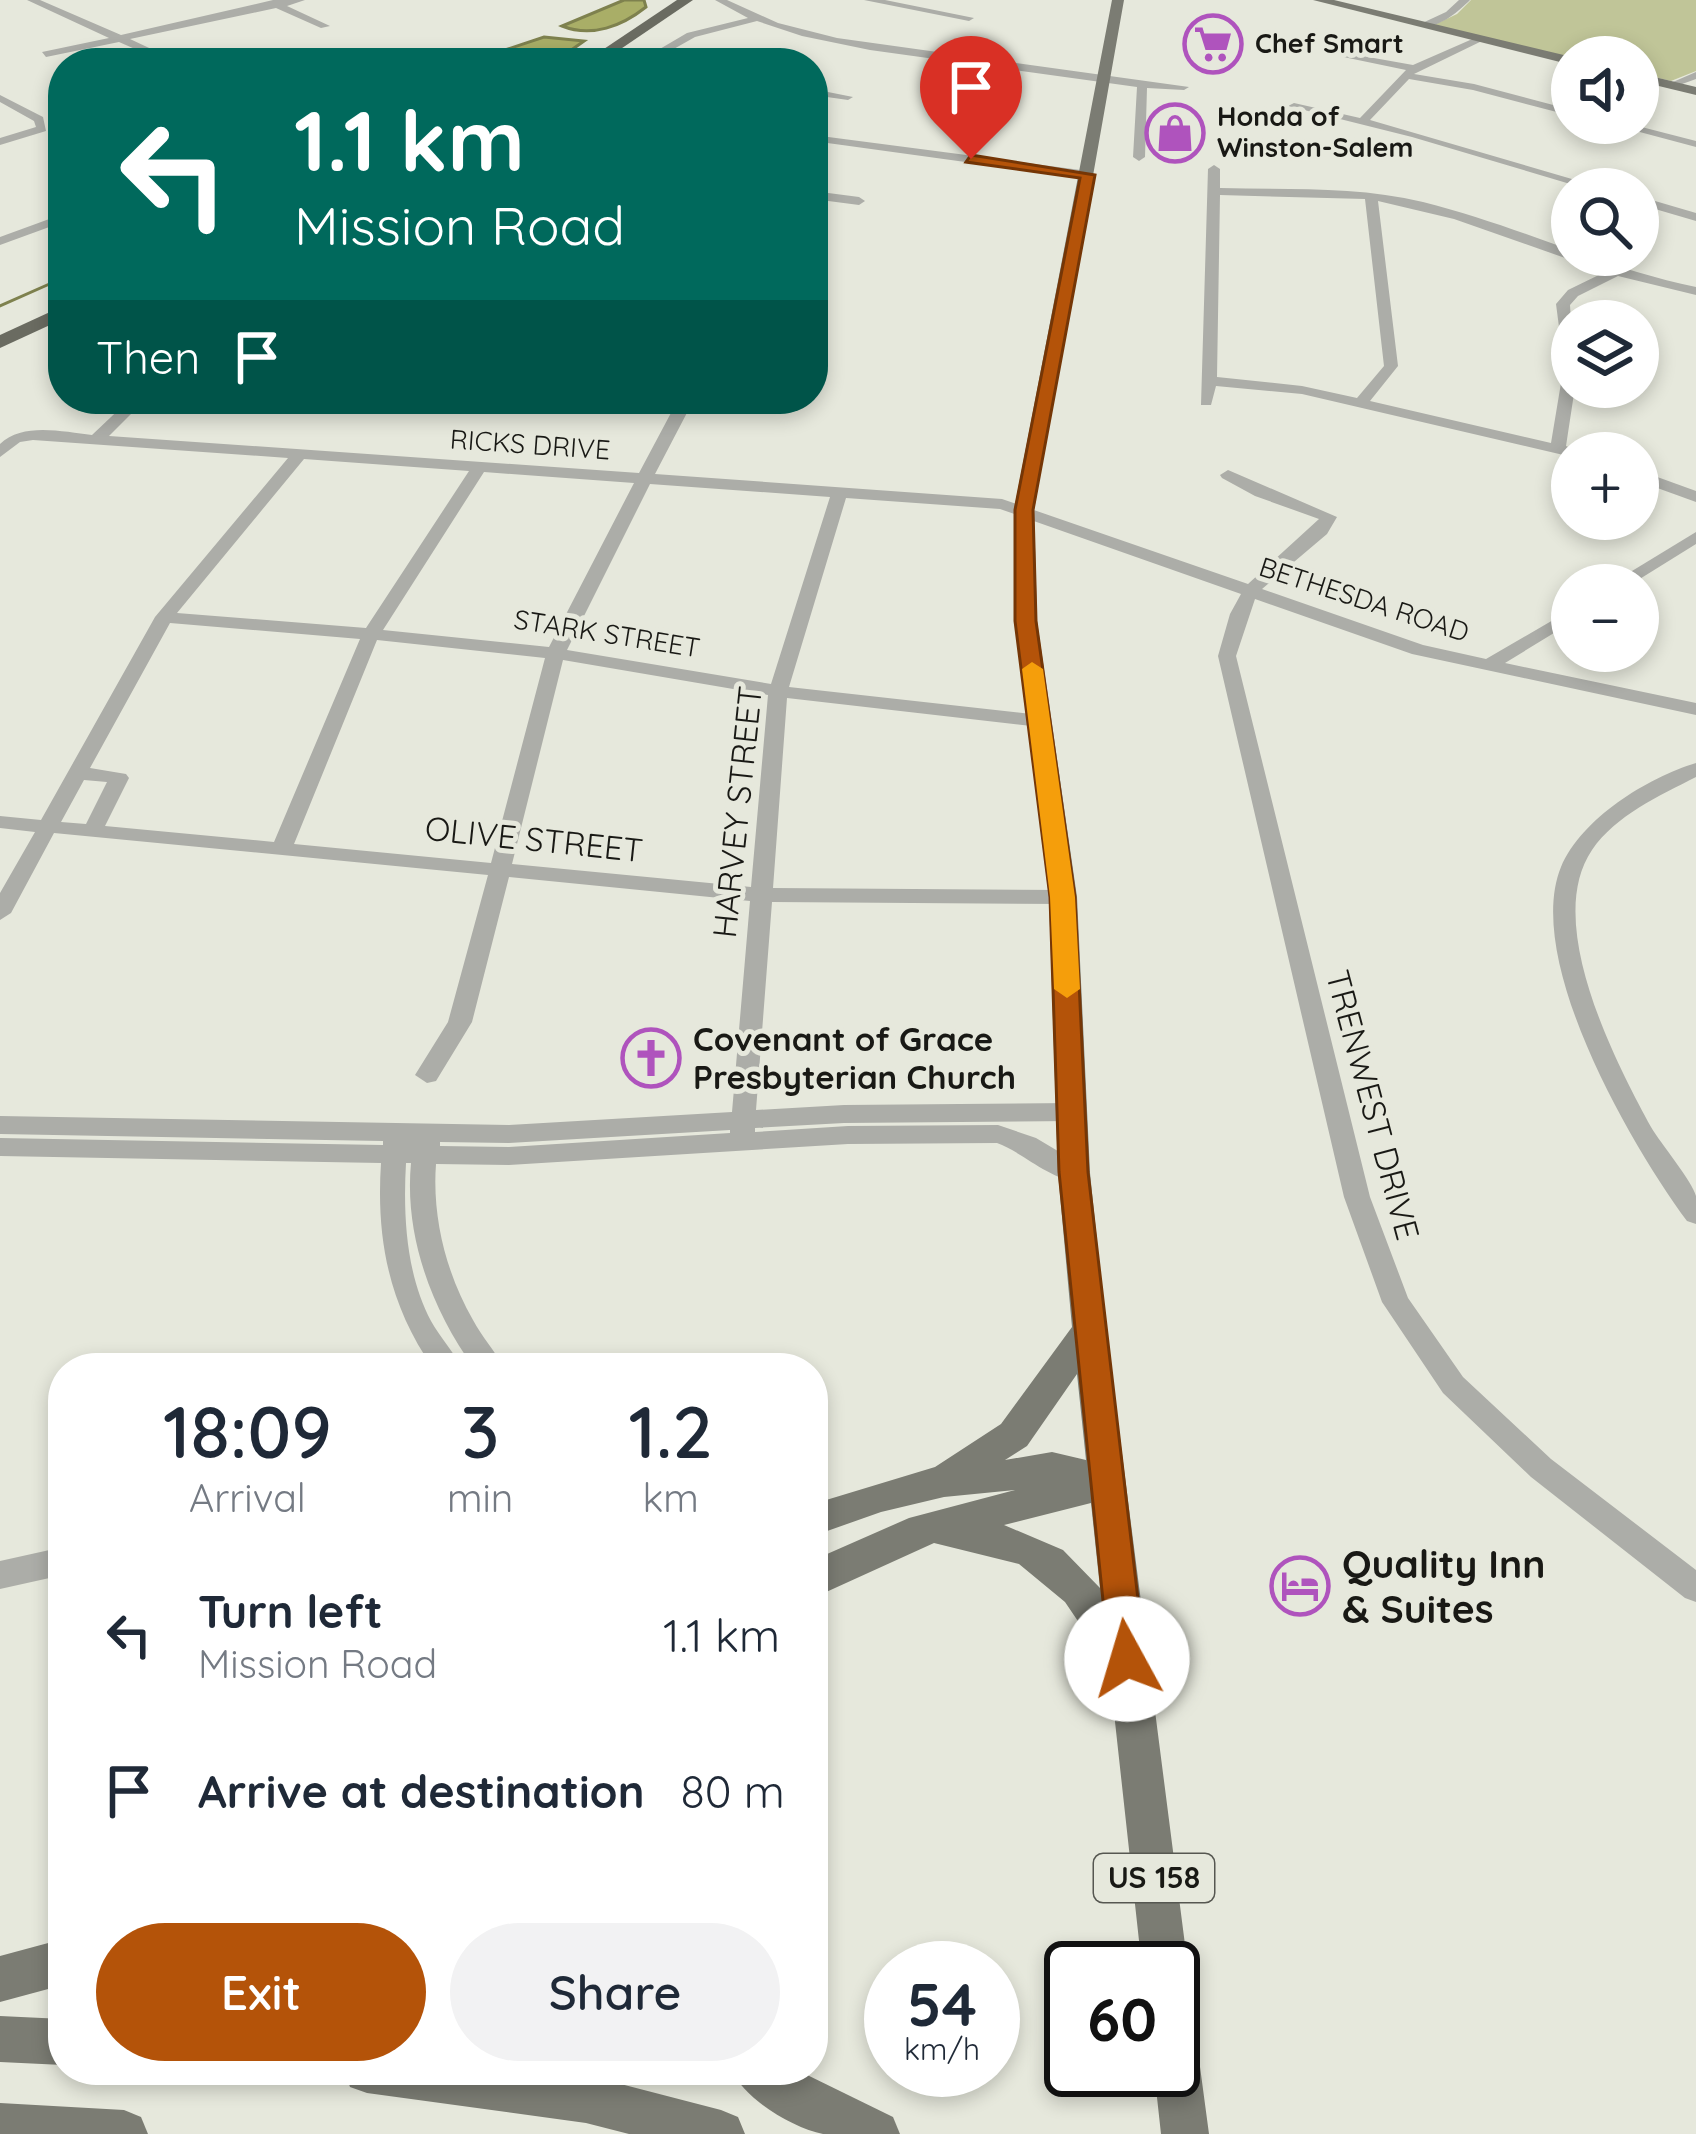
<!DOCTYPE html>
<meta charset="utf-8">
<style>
body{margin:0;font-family:Quicksand,sans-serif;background:#f2f2f3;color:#1f2937;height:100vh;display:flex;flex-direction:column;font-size:45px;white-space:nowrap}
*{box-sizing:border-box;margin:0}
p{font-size:39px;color:#747a83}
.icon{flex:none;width:66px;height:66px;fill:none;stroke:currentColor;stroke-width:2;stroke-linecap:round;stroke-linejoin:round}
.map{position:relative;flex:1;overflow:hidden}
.panel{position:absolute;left:48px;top:1353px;width:780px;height:732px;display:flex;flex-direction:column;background:#fff;border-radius:48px;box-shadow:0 6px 18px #0003}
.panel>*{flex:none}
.guide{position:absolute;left:48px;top:48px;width:780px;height:366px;border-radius:48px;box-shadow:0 6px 18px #0003;background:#00695c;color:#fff;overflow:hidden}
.buttons{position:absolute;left:1551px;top:36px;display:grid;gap:24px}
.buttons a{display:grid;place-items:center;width:108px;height:108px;border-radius:50%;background:#fff;box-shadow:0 6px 18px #0003;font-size:60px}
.speed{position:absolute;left:864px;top:1941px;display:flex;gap:24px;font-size:60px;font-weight:700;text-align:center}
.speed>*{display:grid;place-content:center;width:156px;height:156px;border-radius:50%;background:#fff;box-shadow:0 6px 18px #0003;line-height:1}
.speed small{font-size:30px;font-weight:400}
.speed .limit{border:6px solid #111;border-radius:18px;background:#fff;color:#111}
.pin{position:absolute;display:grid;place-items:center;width:102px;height:102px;color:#fff;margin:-123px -51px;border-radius:50% 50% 50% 0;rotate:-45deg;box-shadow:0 0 12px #0007}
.pin .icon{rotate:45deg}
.me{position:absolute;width:132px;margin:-66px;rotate:354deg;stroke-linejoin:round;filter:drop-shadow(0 0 9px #0008)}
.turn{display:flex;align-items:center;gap:42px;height:252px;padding:0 48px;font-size:54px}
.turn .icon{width:156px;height:156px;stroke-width:2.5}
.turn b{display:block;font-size:84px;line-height:102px}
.then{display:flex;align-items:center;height:114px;padding:0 48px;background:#0003;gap:24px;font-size:45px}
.eta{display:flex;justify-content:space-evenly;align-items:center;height:204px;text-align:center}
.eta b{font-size:72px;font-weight:600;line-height:84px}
.action{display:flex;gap:24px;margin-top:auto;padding:24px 48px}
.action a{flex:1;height:138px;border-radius:72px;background:#b45309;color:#fff;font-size:48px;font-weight:600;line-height:138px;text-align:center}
.action a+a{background:#f2f2f3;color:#1f2937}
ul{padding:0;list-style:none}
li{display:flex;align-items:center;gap:36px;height:156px;padding:0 48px}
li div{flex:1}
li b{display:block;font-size:45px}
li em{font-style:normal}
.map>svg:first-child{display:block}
.green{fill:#c0c598}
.water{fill:#a9ae67;stroke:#7e814e;stroke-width:3}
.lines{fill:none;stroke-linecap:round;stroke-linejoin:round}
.stream{stroke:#7e814e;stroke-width:3}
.minor{fill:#acada8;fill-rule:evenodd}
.major{fill:#7b7c73;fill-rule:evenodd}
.highway{fill:#6a6b61;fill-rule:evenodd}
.route{fill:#b45309;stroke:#753606;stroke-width:3}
.slow{fill:#f59e0b}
.labels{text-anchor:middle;stroke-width:10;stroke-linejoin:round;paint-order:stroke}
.far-poi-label{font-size:27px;font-weight:bold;fill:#191915;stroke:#e6e8dc;text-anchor:start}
.far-street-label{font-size:27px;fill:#191915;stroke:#e6e8dc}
.shield{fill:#e6e8dc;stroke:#565751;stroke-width:3}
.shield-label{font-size:30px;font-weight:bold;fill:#191915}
.street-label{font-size:33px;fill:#191915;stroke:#e6e8dc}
.poi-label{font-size:33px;font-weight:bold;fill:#191915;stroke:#e6e8dc;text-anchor:start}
.near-poi-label{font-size:39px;font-weight:bold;fill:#191915;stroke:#e6e8dc;text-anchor:start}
</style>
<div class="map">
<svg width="1696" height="2134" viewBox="0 0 1696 2134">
<rect width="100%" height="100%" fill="#e6e8dc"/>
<!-- green -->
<path class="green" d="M1471 0H1696V71L1671 81 1638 73V57L1572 58 1434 25 1457 14Z"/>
<!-- water -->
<g class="water">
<path d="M624 0H644L646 7C622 26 592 38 562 26Z"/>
<path d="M544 37 584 41 553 63H426L505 50Z"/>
</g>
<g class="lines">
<!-- stream -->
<path class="stream" d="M0 306 63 278"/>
<!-- minor -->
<g class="minor">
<path d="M27 0H40L121 35 273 0H305L287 6 330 26 321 28 276 8 130 39 181 63H167L119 42 46 57 42 52 109 38Z"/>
<path d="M715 0H727L778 23 837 38 1189 87 1184 90 1147 88 1145 157 1139 161 1133 157 1137 87 870 50 802 36 757 21 695 37 649 63H636L687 33 748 18Z"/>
<path d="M864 0H885L974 18 969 21Z"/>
<path d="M1459 0H1470C1457 13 1436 31 1418 25L1446 12Z"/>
<path d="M1477 37 1486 39 1414 74 1474 84 1572 110V116L1473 90 1409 79 1370 120 1606 189H1587L1412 137 1288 106 1294 103 1360 118 1406 70 1329 54V50L1413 65Z"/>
<path d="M1696 72V79L1671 88 1666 85Z"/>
<path d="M813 89 853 97 848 100 813 95Z"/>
<path d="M0 95 43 117 46 131 0 145V138L36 127 34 121 0 102Z"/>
<path d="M1606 123H1626L1696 141V147Z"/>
<path d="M813 135 1088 171 1094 175 1088 179 813 141Z"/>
<path d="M1214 165 1220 169V188C1288 190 1357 186 1423 202 1519 226 1600 267 1696 287V295L1618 276 1578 296 1570 305 1575 387 1566 446 1582 453H1572V457L1302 394 1216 386 1211 405H1201L1208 169ZM1220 195 1365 199 1384 366 1357 398 1302 386 1217 377ZM1378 201 1454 219 1605 272 1568 290 1556 304 1564 365 1551 443 1370 401 1398 366Z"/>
<path d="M813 191 859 197 865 201 859 205 813 199Z"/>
<path d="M1638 196 1696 213V221L1638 204Z"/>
<path d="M63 214V222L0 245V237Z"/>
<path d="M130 399H146L109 436 639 473 672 411 581 403 574 399 682 402 690 407 655 474 1002 499 1248 584 1319 519 1255 496 1222 478 1220 475 1228 470 1337 517 1327 534 1262 589 1423 645 1486 659 1572 609V622L1505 663 1696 703V715L1412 654 1255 599 1236 656 1370 1197 1408 1298 1463 1377 1551 1459 1696 1570V1602L1685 1598 1531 1477 1443 1393 1382 1302 1344 1197 1218 656 1230 614 1241 594 1000 509 846 498 789 687 1040 715 1050 721 1040 727 787 698 773 888 1063 890 1074 897 1063 904 772 902 756 1110 844 1105 1073 1103 1085 1112 1073 1121 844 1123 755 1128V1132L848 1126 998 1125 1036 1138 1083 1166 1087 1173 1083 1180C1057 1186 1023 1152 997 1143L848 1144 509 1165 436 1164C432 1217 446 1273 473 1320 482 1337 495 1351 504 1368H474C432 1310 404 1236 411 1163H406C403 1215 406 1274 431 1321 440 1337 453 1351 462 1368H433C389 1305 376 1239 381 1163L0 1156V1138L383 1145V1141L0 1134V1116L509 1125 732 1112 750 901 509 877 472 1022 436 1081 427 1083 415 1075 448 1022 488 875 54 833 11 913 0 920V893L35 832 0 828V816L41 820 155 617 288 458 33 440 20 442 0 457V444C23 422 63 432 92 435ZM304 459 469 471 366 628 177 613ZM484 472 634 483 549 647 383 630ZM650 484 830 497 771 684 567 650ZM170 623 360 639 274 842 105 826 129 778 126 774 90 768ZM377 640 545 658 491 863 294 844ZM563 660 768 695 751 887 512 864ZM84 780 107 782 86 824 61 822ZM730 1130V1133L509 1147 440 1146V1142L509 1143Z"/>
<path d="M1638 470 1696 491V502L1638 481Z"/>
<path d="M1696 532V544L1630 585H1609Z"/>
<path d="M1696 763V777C1659 796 1616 815 1592 850 1543 922 1615 1061 1651 1127 1661 1144 1692 1181 1696 1196 1696 1204 1696 1216 1696 1224L1687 1221C1632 1147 1523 960 1561 867 1582 818 1647 778 1696 763Z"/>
<path d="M63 1547V1575L0 1589V1561Z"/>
</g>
<!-- major -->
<g class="major">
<path d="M1112 0H1124L1034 510 1037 621 1077 897 1090 1173 1106 1329 1188 1968 1181 1984 1173 1987V1968H1142L1109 1667 1065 1602 1019 1564 934 1543 813 1598V1561L818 1558 909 1518 1015 1490 944 1497 881 1512 813 1536V1504L935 1467 1001 1424 1072 1327 1058 1173 1049 897 1015 621 1014 510ZM1077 1374 1086 1460 1052 1452 1005 1460 1027 1446ZM1091 1503 1100 1588 1063 1550 1004 1525Z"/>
<path d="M1313 0H1334L1572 57V65Z"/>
<path d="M1638 73 1696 87V95L1638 81Z"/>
<path d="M63 1939V1985L0 2002V1956Z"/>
<path d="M1173 2014 1189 2021 1196 2037 1209 2134H1161L1154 2070H1173Z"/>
<path d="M0 2016 63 2019V2065L0 2062Z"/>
<path d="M344 2070H546L586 2075 721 2110 738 2117 745 2134H629L586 2123 367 2093 350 2087Z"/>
<path d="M732 2070H797L893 2117 900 2134C876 2134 847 2134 823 2134 792 2128 743 2098 732 2070Z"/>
<path d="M0 2103 124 2110 141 2117 148 2134H0Z"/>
</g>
<!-- highway -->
<g class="highway">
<path d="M677 0H693L600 63H583Z"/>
<path d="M63 306V319L0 348V335Z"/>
</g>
</g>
<!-- route -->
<path class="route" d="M971 155 1095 175 1033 510 1036 621 1075 897 1088 1172 1145 1659 1140 1671 1127 1676 1114 1671 1109 1659 1059 1172 1050 897 1015 621V510L1080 178 966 162Z"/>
<!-- slow -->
<path class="slow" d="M1032 662 1043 669 1075 897 1080 989 1067 998 1054 989 1050 897 1022 669Z"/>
<!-- icons -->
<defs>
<g id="supermarket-ring" transform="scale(3)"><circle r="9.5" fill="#e6e8dc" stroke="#af53bd" stroke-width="1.5"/><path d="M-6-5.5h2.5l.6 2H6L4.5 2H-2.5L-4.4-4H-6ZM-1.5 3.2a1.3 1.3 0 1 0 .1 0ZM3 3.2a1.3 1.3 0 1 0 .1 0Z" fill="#af53bd"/></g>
<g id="shop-ring" transform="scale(3)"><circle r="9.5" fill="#e6e8dc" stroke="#af53bd" stroke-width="1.5"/><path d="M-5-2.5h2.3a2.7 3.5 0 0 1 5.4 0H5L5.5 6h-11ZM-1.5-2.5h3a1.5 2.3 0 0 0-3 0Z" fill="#af53bd"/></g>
<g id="church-ring" transform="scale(3)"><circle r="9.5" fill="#e6e8dc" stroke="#af53bd" stroke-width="1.5"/><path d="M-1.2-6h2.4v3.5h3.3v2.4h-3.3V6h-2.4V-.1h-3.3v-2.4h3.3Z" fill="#af53bd"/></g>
<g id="hotel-ring" transform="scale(3)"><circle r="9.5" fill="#e6e8dc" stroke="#af53bd" stroke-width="1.5"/><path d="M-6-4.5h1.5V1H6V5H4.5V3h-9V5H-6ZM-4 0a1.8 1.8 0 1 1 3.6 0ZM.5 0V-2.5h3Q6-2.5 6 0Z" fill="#af53bd"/></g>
</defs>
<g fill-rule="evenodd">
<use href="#supermarket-ring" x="1213" y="44"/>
<use href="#shop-ring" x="1175" y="133"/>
<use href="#church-ring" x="651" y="1058"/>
<use href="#hotel-ring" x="1300" y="1586"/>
</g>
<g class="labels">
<!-- far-poi labels -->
<g class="far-poi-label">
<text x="1255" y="53">Chef Smart</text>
<text x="1217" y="126">Honda of<tspan x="1217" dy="31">Winston-Salem</tspan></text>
</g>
<!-- far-street labels -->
<g class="far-street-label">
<text transform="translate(530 445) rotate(4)" y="9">RICKS DRIVE</text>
<text transform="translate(1364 600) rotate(18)" y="9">BETHESDA ROAD</text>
<text transform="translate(607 634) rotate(9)" y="9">STARK STREET</text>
</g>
<!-- shield labels -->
<rect class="shield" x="1094" y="1854" width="120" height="48" rx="9"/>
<g class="shield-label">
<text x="1154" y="1888">US 158</text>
</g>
<!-- street labels -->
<g class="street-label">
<text transform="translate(737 812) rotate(-84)" y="12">HARVEY STREET</text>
<text transform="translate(534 839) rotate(6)" y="12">OLIVE STREET</text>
<text transform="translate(1373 1105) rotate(75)" y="12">TRENWEST DRIVE</text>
</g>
<!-- poi labels -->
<g class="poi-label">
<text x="693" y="1051">Covenant of Grace<tspan x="693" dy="38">Presbyterian Church</tspan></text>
</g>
<!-- near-poi labels -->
<g class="near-poi-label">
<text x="1342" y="1578">Quality Inn<tspan x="1342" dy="45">&amp; Suites</tspan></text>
</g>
</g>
</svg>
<div class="buttons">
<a><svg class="icon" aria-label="sound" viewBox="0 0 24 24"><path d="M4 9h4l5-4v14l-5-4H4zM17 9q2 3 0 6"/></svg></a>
<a><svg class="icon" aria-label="search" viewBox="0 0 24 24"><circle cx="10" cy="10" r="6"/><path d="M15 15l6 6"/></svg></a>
<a><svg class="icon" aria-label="layers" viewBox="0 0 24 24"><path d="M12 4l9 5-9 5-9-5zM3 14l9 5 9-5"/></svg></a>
<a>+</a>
<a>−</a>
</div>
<div class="speed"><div>54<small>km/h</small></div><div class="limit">60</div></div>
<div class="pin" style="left:971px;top:159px;background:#d93025"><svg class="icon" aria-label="arrive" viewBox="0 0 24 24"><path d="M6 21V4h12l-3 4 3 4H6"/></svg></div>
<svg class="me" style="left:1127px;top:1659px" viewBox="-20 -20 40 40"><circle r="19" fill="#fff"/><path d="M0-13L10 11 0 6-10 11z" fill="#b45309"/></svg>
<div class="guide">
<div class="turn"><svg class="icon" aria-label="left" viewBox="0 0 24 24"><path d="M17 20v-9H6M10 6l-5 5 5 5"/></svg><div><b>1.1 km</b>Mission Road</div></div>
<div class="then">Then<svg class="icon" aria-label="arrive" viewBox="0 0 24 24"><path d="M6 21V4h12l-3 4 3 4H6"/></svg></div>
</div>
<section class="panel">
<div class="eta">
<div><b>18:09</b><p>Arrival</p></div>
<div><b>3</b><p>min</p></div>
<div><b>1.2</b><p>km</p></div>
</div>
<ul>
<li><svg class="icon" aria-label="left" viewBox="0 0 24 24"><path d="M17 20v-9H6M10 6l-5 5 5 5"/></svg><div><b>Turn left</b><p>Mission Road</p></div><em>1.1 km</em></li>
<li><svg class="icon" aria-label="arrive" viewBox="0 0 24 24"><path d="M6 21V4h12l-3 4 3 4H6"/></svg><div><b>Arrive at destination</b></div><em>80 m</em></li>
</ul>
<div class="action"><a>Exit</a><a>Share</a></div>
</section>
</div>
